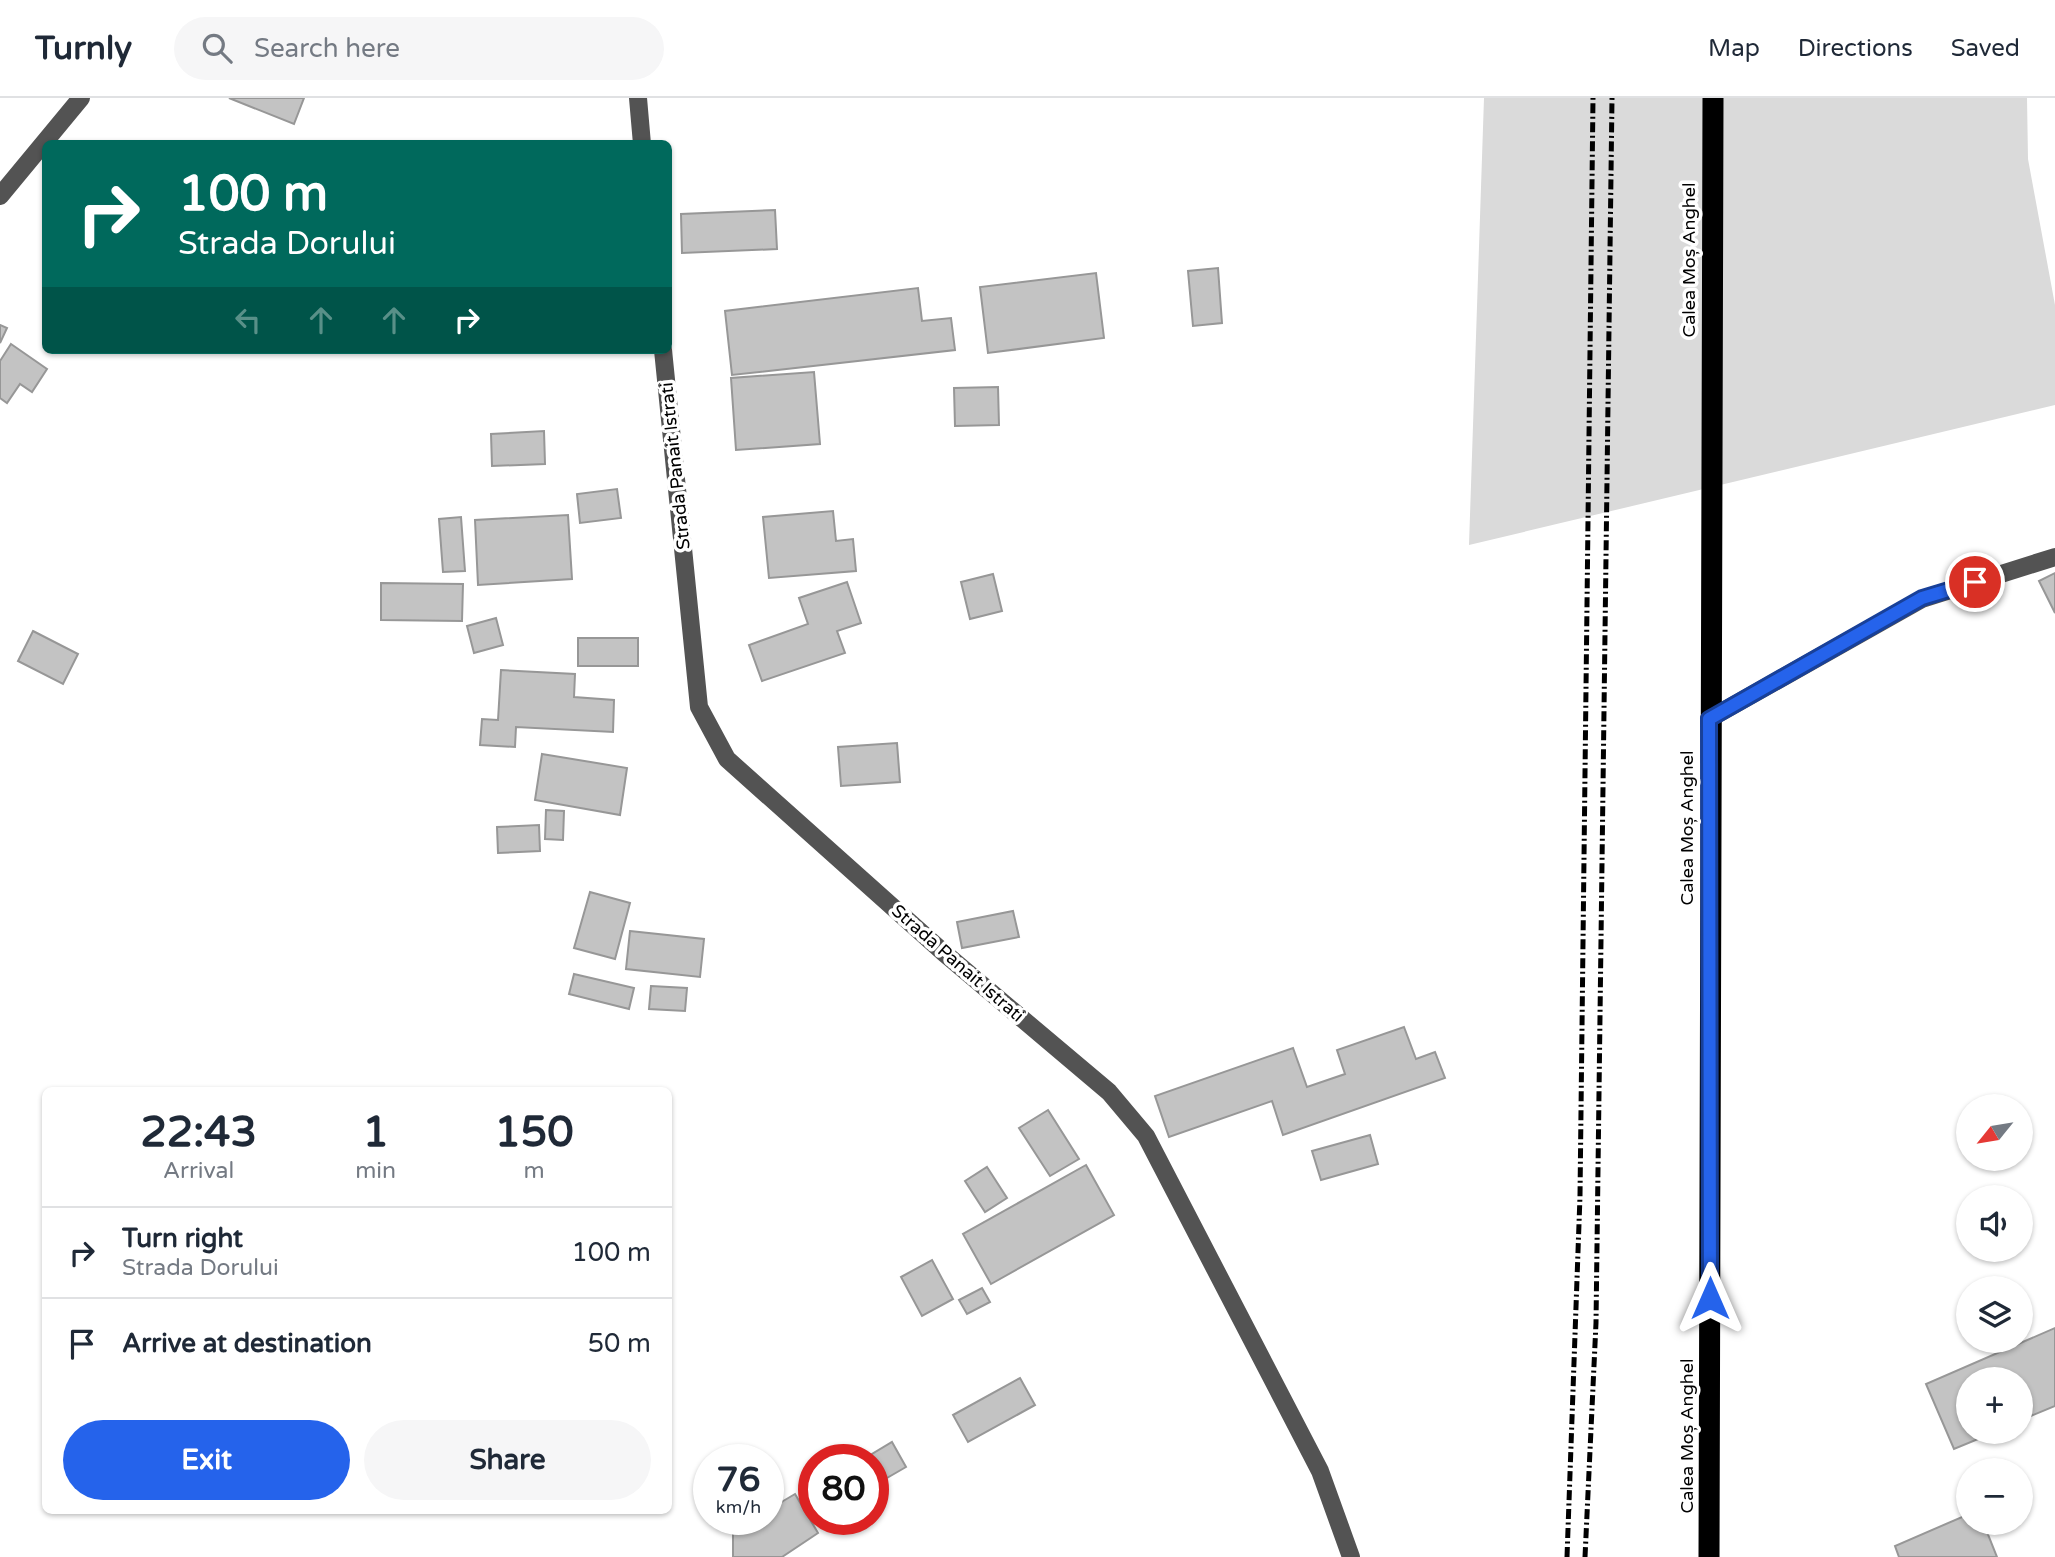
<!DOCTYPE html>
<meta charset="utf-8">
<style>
body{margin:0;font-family:"Varela Round",sans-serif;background:#f6f6f7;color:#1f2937;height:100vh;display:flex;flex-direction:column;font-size:26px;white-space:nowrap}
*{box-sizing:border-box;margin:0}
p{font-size:23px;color:#747a83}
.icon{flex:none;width:38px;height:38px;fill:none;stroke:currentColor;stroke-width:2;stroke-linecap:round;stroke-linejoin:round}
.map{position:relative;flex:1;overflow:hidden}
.details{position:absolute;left:42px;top:989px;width:630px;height:427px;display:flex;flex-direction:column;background:#fff;border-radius:10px;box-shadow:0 2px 5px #0004}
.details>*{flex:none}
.banner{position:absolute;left:42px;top:42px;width:630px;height:214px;border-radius:10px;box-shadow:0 2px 5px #0004;background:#00695c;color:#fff;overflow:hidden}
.needle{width:46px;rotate:240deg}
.fabs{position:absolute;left:1956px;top:996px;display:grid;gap:14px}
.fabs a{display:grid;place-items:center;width:77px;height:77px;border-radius:50%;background:#fff;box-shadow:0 2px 5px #0004;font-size:35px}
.speed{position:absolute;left:693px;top:1346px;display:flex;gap:14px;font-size:35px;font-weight:700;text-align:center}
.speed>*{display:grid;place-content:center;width:91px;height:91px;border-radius:50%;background:#fff;box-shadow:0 2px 5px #0004;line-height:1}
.speed small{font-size:18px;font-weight:400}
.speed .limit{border:10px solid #d22;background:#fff;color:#111}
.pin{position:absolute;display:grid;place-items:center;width:60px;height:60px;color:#fff;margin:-30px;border:4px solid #fff;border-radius:50%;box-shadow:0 2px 7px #0007}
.me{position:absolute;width:77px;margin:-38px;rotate:0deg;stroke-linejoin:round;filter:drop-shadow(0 0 5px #0008)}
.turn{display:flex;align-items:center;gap:24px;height:147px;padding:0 21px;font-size:32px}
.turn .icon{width:91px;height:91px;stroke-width:2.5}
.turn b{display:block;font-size:49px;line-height:60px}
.lanes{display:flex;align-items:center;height:66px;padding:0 21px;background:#0003;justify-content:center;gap:35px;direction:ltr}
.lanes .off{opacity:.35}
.eta{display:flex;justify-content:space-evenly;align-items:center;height:119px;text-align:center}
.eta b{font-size:42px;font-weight:800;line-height:49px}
.action{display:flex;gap:14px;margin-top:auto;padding:14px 21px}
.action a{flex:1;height:80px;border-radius:42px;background:#2563eb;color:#fff;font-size:28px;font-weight:800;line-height:80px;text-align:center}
.action a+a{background:#f6f6f7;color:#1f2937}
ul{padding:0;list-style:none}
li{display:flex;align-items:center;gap:21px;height:91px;padding:0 21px;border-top:2px solid #e0e1e3}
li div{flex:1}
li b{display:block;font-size:26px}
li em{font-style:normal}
header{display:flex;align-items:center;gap:42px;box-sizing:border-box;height:98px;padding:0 35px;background:#fff;border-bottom:2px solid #e0e1e3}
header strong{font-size:33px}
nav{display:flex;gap:38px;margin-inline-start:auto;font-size:24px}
.search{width:490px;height:63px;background:#f6f6f7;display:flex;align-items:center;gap:18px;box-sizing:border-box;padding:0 24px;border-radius:38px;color:#747a83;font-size:26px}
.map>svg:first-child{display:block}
.green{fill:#dadada}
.building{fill:#c3c3c3;stroke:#979797;stroke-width:2}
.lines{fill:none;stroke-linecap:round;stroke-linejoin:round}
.minor{stroke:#535353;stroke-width:18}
.highway{stroke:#000;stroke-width:21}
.rail{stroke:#000;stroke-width:5;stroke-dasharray:10 3.5 2 3.5;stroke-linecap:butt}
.route-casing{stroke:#184099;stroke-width:18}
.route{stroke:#2563eb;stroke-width:12}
.labels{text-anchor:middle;stroke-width:7;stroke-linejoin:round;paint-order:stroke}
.street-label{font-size:18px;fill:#000;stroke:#fff}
</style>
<header>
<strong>Turnly</strong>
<div class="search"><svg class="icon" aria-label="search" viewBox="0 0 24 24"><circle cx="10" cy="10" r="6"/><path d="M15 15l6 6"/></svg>Search here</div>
<nav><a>Map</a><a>Directions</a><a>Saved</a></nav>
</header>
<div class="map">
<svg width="2055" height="1459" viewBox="0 0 2055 1459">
<rect width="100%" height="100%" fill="#fff"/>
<!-- green -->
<path class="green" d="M1484 0H2027L2028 61 2055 207V307L1469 447Z"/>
<!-- building -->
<g class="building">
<path d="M229 0H304L294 26Z"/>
<path d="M775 112 777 151 682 155 681 116Z"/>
<path d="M1218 170 1222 225 1193 228 1188 173Z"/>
<path d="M1096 175 1104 240 988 255 980 189Z"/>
<path d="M918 190 922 223 951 220 955 252 732 277 725 213Z"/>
<path d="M0 227 7 230 0 245Z"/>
<path d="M11 246 47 271 32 294 20 286 7 305 0 300V263Z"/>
<path d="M814 274 820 346 736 352 731 280Z"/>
<path d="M998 289 999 327 955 328 954 290Z"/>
<path d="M544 333 545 366 492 368 491 336Z"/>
<path d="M617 391 621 420 580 425 577 396Z"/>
<path d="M833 413 836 443 853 441 856 473 769 480 763 419Z"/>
<path d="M568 417 572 481 478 487 475 422Z"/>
<path d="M461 419 465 473 443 474 439 421Z"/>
<path d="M2055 475V515L2039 483Z"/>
<path d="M993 476 1002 513 970 521 961 484Z"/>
<path d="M847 484 861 525 837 533 845 555 762 583 749 547 808 526 799 500Z"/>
<path d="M381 485 463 486 462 523 381 522Z"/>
<path d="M496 520 503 547 474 555 467 528Z"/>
<path d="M33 533 78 556 63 586 18 563Z"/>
<rect x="578" y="540" width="60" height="28"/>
<path d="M501 572 575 576 574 599 614 602 613 634 516 629 515 649 480 647 482 621 498 622Z"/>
<path d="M897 645 900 684 841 688 838 649Z"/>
<path d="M542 656 627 670 620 717 535 702Z"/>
<path d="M546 712 564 713 563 742 545 741Z"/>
<path d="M539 727 540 753 498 755 497 729Z"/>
<path d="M590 794 630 805 615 861 574 850Z"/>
<path d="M1013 813 1019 839 962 850 957 824Z"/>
<path d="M630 833 704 841 700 879 626 871Z"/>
<path d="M574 876 634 890 629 911 569 896Z"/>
<path d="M651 888 687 890 685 913 649 911Z"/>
<path d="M1404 929 1416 961 1435 954 1445 980 1283 1037 1272 1003 1169 1039 1155 998 1293 950 1307 989 1345 976 1337 952Z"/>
<path d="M1048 1012 1079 1061 1050 1078 1019 1030Z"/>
<path d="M1370 1037 1378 1066 1321 1082 1312 1053Z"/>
<path d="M1086 1067 1114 1117 991 1186 963 1136Z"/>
<path d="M987 1069 1007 1100 985 1114 965 1083Z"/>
<path d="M932 1162 953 1201 922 1218 901 1179Z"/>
<path d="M982 1190 990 1204 967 1216 959 1202Z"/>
<path d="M2055 1230V1308L2021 1322V1281H1969V1334H1995L1954 1351 1926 1286Z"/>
<path d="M1020 1280 1035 1307 968 1344 953 1317Z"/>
<path d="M892 1344 906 1369 873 1388V1362H862Z"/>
<path d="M795 1396 818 1435 782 1459H733V1434L754 1421H768V1412Z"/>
<path d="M1969 1416V1424H1983L1997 1459H1899L1895 1448Z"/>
</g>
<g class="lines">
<!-- minor -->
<g class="minor">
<path d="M638 0 642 46"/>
<path d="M0 98 81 0"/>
<path d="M663 252 699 609 727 661 943 854 1109 994 1146 1038 1320 1373 1351 1459"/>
<path d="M1709 621 1922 501 2055 459"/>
</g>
<!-- highway -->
<path class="highway" d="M1709 1459 1713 0"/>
<!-- rail -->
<g class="rail">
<path d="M1567 1459 1580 1098 1593 0"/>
<path d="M1585 1459 1596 1225 1612 0"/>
</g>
</g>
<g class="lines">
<!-- route casing -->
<g class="route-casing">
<path id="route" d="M1710 1200 1709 621 1922 500 1975 484"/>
</g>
<!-- route -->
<use href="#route" class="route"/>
</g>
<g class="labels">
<!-- street labels -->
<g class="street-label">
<text transform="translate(1689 162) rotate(-90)" y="6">Calea Moș Anghel</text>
<text transform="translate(675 368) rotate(-96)" y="6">Strada Panait Istrati</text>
<text transform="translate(1687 730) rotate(-90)" y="6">Calea Moș Anghel</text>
<text transform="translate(958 865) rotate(41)" y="6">Strada Panait Istrati</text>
<text transform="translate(1687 1338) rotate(-90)" y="6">Calea Moș Anghel</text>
</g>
</g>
</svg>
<div class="fabs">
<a><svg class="needle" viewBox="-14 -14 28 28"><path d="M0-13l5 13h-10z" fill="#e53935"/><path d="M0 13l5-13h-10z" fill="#747a83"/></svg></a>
<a><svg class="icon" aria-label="sound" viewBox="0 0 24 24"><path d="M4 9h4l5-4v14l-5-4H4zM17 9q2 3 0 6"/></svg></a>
<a><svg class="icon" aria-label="layers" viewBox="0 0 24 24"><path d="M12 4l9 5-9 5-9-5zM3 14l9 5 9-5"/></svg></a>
<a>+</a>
<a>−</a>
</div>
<div class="speed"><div>76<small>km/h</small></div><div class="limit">80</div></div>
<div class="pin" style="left:1975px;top:484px;background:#d93025"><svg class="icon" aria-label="arrive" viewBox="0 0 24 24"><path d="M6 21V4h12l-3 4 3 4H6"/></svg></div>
<svg class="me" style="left:1710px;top:1200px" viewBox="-20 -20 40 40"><path d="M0-17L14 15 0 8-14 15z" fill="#2563eb" stroke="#fff" stroke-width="4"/></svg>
<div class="banner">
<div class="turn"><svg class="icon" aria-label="right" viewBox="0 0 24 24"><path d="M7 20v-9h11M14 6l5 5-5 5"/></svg><div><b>100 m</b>Strada Dorului</div></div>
<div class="lanes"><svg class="icon off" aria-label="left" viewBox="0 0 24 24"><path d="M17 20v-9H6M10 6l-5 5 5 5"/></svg><svg class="icon off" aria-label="ahead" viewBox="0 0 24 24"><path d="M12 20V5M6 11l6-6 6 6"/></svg><svg class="icon off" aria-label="ahead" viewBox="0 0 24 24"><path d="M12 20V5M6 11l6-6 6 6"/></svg><svg class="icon" aria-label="right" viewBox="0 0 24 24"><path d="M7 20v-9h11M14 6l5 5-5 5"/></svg></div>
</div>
<section class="details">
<div class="eta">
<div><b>22:43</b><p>Arrival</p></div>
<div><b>1</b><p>min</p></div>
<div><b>150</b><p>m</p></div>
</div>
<ul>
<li><svg class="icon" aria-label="right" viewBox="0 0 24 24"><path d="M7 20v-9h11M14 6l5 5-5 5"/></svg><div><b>Turn right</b><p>Strada Dorului</p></div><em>100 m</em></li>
<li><svg class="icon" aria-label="arrive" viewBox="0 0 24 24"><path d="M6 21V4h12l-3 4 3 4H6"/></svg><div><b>Arrive at destination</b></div><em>50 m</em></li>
</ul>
<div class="action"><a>Exit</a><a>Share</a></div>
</section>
</div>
